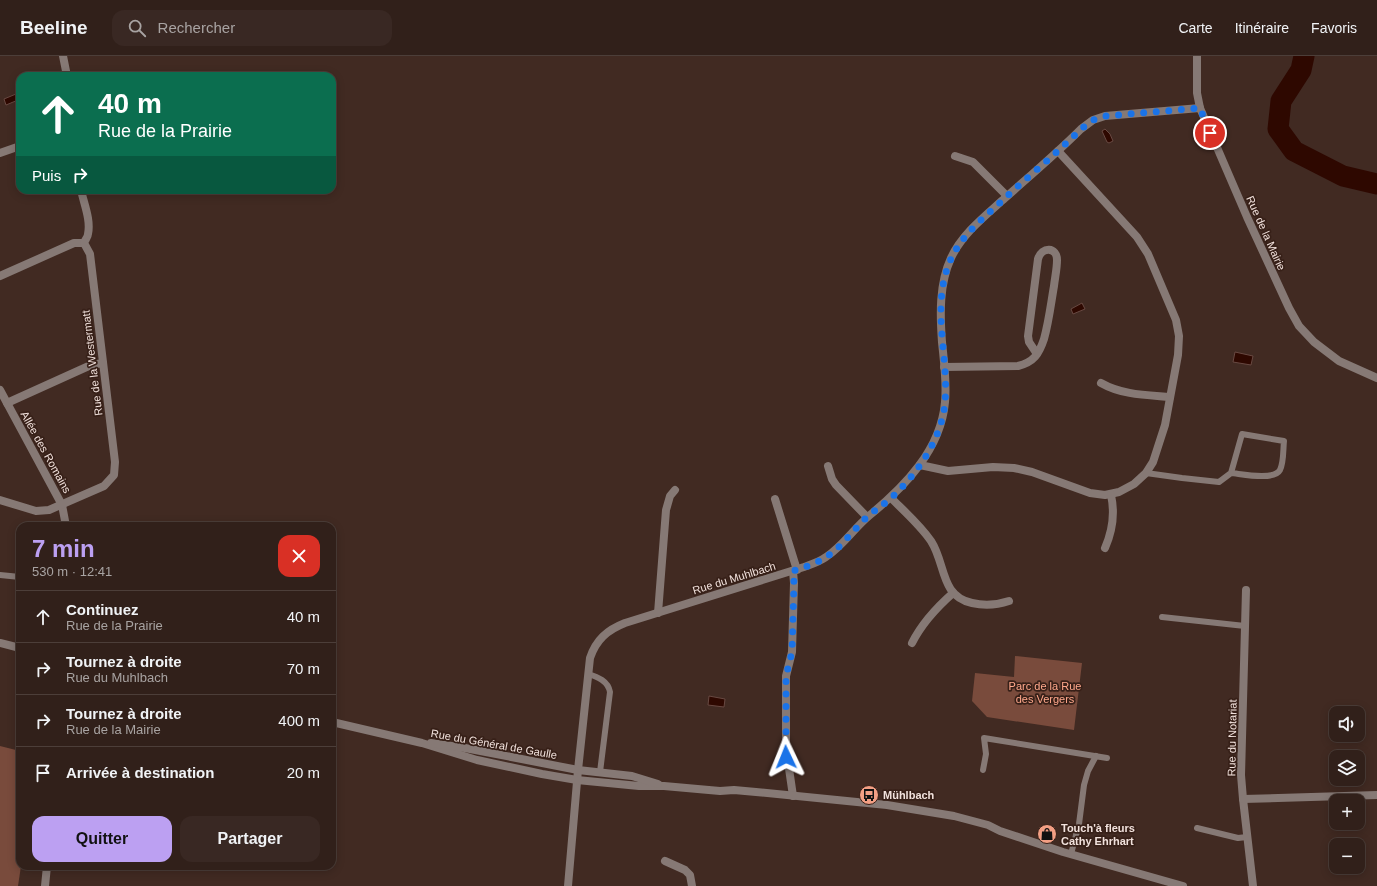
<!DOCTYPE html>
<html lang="fr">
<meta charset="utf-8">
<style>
body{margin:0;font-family:Arial,sans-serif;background:#392823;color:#f1f3f6;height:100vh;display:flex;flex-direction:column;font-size:15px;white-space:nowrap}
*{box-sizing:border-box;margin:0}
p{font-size:13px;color:#a8a3a2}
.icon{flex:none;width:22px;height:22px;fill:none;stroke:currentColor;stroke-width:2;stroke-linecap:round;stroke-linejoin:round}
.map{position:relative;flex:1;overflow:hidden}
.side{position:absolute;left:16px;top:466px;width:320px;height:348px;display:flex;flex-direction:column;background:#31201a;border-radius:12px;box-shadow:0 2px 10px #0003,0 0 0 1px #4c3e39}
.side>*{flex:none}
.top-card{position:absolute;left:16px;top:16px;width:320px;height:122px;border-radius:12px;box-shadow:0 2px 10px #0003,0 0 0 1px #4c3e39;background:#0b6e4f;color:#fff;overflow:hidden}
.buttons{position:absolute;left:1329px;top:650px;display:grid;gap:8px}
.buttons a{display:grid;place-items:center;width:36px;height:36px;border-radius:8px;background:#31201a;box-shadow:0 2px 10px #0003,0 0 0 1px #4c3e39;font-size:20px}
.pin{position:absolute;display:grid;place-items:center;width:34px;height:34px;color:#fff;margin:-17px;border:2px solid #fff;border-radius:50%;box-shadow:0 1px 4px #0007}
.me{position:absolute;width:44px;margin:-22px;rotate:358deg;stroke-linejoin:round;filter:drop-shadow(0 0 3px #0008)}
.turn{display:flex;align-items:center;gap:14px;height:84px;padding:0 16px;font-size:18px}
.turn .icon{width:52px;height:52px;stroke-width:2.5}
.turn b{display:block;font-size:28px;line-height:34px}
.then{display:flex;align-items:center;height:38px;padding:0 16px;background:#0003;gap:8px;font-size:15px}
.round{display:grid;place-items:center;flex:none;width:42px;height:42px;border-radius:12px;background:#392823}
.overview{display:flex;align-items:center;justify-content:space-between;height:68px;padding:0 16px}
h1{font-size:24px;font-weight:700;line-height:30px;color:#bca0f2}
.action{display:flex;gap:8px;margin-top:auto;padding:8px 16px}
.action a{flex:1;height:46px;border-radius:12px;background:#bca0f2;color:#111;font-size:16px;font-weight:700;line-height:46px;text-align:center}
.action a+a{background:#392823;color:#f1f3f6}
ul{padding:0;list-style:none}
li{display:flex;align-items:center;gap:12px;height:52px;padding:0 16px;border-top:1px solid #4c3e39}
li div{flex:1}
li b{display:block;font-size:15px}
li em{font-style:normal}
header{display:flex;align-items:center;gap:24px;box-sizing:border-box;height:56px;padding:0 20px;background:#31201a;border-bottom:1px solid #4c3e39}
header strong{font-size:19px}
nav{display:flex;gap:22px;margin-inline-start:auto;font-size:14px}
.search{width:280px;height:36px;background:#392823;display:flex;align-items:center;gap:10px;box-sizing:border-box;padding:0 14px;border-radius:12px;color:#a8a3a2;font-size:15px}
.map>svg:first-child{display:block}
.green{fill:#794b3c}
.water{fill:#2e0800;stroke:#684942}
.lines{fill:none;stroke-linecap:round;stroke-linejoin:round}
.river{stroke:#2e0800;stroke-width:21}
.service{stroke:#867975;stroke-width:6}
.minor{stroke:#867975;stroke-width:8}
.tertiary{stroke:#867975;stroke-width:8}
.route{stroke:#1a73e8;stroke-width:7;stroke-dasharray:0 12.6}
.labels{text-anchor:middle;stroke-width:3.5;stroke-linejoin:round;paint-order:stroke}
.street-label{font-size:11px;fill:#f1e1dc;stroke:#372018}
.park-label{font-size:11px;fill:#ffa88c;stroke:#372018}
.poi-label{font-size:11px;font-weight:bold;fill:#f1e1dc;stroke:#372018;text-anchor:start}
</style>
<header>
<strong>Beeline</strong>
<div class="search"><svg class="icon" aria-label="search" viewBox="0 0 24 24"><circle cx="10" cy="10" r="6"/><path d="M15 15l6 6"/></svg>Rechercher</div>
<nav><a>Carte</a><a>Itinéraire</a><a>Favoris</a></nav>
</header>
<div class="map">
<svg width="1377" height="830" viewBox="0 0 1377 830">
<rect width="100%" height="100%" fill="#412a22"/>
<!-- green -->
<g class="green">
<path d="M1015 600 1082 607 1074 674 987 661 972 645 975 617 1014 621Z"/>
<path d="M0 690 20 695 21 810 18 830H0Z"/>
</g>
<!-- water -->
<g class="water">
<path d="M16 38 18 44 6 49 4 43Z"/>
<path d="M1105 73 1110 78 1113 85 1109 87 1107 86 1102 75Z"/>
<path d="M1082 247 1085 253 1073 258 1071 253Z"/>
<path d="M1235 296 1253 300 1251 309 1233 306Z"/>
<path d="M709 640 725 643 724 651 708 649Z"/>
</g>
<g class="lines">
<!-- river -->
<path class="river" d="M1304 0 1301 14 1281 45 1278 73 1294 95 1343 120 1377 128"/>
<!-- service -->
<g class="service">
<path d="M1146 417 1182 422 1219 426 1231 417 1242 378 1284 385C1283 393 1284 406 1280 414 1274 425 1242 418 1231 417"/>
<path d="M0 519 20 521"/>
<path d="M1162 561 1245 570"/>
<path d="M588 618C598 621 608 625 610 636L600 716"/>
<path d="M983 714 986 698 984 682 1107 702"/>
<path d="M1197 772 1238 782 1247 781"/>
<path d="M1071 798 1079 768 1084 729 1088 715 1096 700"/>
</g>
<!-- minor -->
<g class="minor">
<path d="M63 0 67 20"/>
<path d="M1197 0V37L1200 52 1247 161 1289 252 1299 270 1314 286 1339 305 1377 322"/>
<path d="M0 97 20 90"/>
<path d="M955 100 973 106 1007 140"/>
<path d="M0 220 74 187H84"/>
<path d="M944 311 1018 310C1034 306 1039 298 1044 283 1049 265 1051 247 1054 230 1055 221 1057 213 1057 204 1057 191 1042 190 1038 203L1028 280 1029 286 1037 298"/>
<path d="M1101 327C1122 339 1146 339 1170 341"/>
<path d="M0 334 62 449 66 470"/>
<path d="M7 347 91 309 103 307"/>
<path d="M920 409 948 415 993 411 1014 412 1032 416 1090 437 1105 439 1119 436 1134 428 1146 417 1153 406 1165 369 1178 299 1179 280 1176 264 1148 198 1137 181 1058 95"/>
<path d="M828 410 832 423 836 429 867 461"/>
<path d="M891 442C904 455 920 469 931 485 946 508 940 540 972 547 985 550 997 549 1009 545"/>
<path d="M775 443 797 514"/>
<path d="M0 444 36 455 49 454 104 430 114 419 115 406 90 198 84 187C85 184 88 181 88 178 91 164 84 148 81 134"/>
<path d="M1105 492C1112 476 1115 457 1111 439"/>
<path d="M793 515 794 527 792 596 786 620V692L793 740"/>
<path d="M1246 534 1241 719 1243 743 1253 830"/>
<path d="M658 557 666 454 670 440 675 434"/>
<path d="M912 587C922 567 936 552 953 537"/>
<path d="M1243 743 1377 739"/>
<path d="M665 805 685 814 690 819 692 830"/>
<path d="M45 830 47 810"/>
<path d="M568 830 578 714 590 602C596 584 607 574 625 567L804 511C812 508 819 506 826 501 843 490 854 472 870 459 904 431 941 394 945 346 947 327 944 306 942 286 940 259 939 228 951 202 962 178 985 160 1005 142 1031 119 1057 97 1081 73L1093 64 1105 60 1200 52"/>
</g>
<!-- tertiary -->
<g class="tertiary">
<path d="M0 587 20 592"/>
<path d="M332 666 422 687 477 704 542 718 577 724 639 730H664L720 735 734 734 756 736 887 749 954 760 988 769 1000 775 1063 796 1183 830"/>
<path d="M431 687 465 692 578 714 632 720 658 728"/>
</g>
</g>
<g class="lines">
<!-- route -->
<path class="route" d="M786 701V620L792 596 794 527 793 515C804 511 816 508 826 501 842 491 853 474 867 461 875 454 883 449 891 442 917 418 942 383 945 346 949 299 930 249 951 203 962 178 986 160 1005 142 1030 119 1057 97 1081 73L1093 64 1106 60 1200 52 1210 77"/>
</g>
<!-- icons -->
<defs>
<g id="bus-disc" transform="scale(1)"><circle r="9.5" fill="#f39f84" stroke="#372018"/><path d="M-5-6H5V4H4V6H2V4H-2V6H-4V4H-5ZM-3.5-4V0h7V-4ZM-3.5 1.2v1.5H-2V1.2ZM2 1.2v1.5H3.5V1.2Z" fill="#111"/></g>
<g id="shop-disc" transform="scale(1)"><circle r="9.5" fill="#f39f84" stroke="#372018"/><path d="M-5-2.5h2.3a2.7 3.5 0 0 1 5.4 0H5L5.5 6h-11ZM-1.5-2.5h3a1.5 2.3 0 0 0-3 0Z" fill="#111"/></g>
</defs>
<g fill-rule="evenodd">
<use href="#bus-disc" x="869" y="739"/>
<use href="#shop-disc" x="1047" y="778"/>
</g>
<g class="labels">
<!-- street labels -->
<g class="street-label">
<text transform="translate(1266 177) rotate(66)" y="4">Rue de la Mairie</text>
<text transform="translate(92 307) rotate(-97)" y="4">Rue de la Westermatt</text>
<text transform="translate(46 396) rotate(61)" y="4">Allée des Romains</text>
<text transform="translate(734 522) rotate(-17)" y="4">Rue du Muhlbach</text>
<text transform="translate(1232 682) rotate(-89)" y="4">Rue du Notariat</text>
<text transform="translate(494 688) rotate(10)" y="4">Rue du Général de Gaulle</text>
</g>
<!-- park labels -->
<g class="park-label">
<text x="1045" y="634">Parc de la Rue<tspan x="1045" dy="13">des Vergers</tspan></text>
</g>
<!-- poi labels -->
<g class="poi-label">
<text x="883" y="743">Mühlbach</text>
<text x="1061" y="776">Touch'à fleurs<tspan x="1061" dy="13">Cathy Ehrhart</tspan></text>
</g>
</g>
</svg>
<div class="buttons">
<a><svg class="icon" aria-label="sound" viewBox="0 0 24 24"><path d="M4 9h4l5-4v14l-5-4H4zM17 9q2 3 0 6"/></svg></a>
<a><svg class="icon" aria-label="layers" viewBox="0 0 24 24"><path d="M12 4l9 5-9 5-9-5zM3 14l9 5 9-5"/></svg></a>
<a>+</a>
<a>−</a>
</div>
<div class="pin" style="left:1210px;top:77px;background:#d93025"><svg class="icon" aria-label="arrive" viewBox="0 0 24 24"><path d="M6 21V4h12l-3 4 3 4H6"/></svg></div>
<svg class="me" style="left:786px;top:701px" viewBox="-20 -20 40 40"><path d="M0-17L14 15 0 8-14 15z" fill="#1a73e8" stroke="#fff" stroke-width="4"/></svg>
<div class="top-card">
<div class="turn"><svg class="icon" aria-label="ahead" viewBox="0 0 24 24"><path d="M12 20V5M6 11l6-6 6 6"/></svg><div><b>40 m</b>Rue de la Prairie</div></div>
<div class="then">Puis<svg class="icon" aria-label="right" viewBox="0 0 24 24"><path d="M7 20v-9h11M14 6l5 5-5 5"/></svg></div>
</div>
<section class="side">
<div class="overview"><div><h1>7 min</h1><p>530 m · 12:41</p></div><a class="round" style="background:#d93025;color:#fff"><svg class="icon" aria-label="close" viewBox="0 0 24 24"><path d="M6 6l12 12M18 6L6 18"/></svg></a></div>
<ul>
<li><svg class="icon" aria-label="ahead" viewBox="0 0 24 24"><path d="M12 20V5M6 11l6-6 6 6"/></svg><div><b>Continuez</b><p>Rue de la Prairie</p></div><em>40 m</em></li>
<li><svg class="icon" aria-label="right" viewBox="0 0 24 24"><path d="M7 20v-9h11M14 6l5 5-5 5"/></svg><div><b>Tournez à droite</b><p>Rue du Muhlbach</p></div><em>70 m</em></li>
<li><svg class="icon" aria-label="right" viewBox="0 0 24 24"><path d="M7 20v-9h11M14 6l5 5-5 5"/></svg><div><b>Tournez à droite</b><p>Rue de la Mairie</p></div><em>400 m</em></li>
<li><svg class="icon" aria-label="arrive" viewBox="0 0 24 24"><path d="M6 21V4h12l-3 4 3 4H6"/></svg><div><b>Arrivée à destination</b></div><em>20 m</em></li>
</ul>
<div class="action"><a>Quitter</a><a>Partager</a></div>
</section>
</div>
